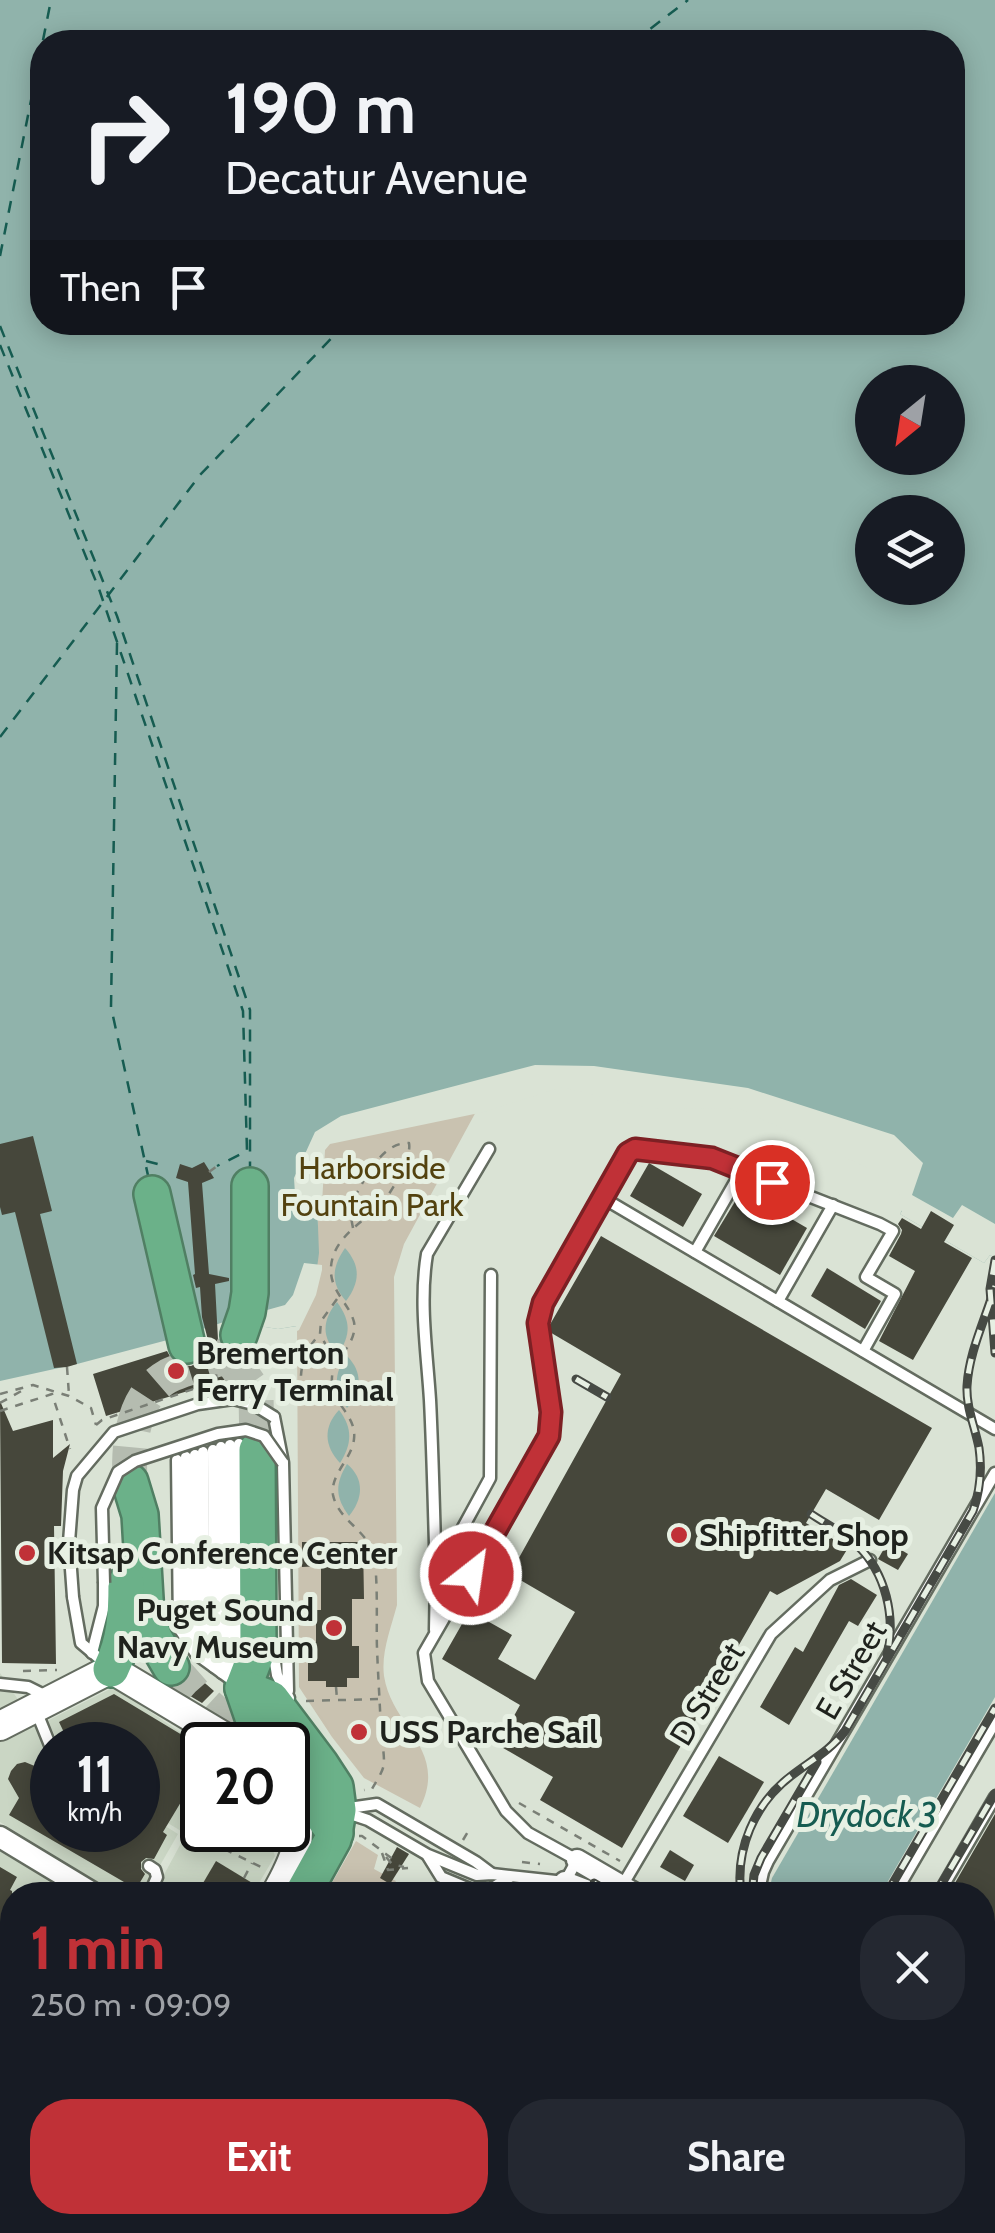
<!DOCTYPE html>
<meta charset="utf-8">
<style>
body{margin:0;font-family:Cabin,sans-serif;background:#242831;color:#f1f3f6;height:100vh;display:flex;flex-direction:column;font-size:38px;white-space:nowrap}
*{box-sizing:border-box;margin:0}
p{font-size:32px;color:#9ea1a6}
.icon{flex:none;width:55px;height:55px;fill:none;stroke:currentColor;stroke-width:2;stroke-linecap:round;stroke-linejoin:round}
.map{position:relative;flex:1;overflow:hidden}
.drawer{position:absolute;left:0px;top:1882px;width:995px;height:352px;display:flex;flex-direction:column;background:#171b24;border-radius:40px 40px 0 0;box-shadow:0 5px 25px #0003}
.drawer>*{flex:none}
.guide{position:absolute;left:30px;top:30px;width:935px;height:305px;border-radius:40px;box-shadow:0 5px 25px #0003;background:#171b24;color:#f1f3f6;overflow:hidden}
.needle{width:65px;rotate:210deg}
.fabs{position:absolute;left:855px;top:365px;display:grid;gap:20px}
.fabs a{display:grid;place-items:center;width:110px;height:110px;border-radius:50%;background:#171b24;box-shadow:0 5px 25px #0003;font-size:50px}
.speed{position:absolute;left:30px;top:1722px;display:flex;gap:20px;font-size:50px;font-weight:700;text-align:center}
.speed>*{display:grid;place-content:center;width:130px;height:130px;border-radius:50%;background:#171b24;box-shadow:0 5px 25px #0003;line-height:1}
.speed small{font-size:25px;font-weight:400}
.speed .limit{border:5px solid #111;border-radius:15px;background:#fff;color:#111}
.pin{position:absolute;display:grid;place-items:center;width:85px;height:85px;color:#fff;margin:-42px;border:5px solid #fff;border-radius:50%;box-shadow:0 2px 10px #0007}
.me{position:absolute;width:110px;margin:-55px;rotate:30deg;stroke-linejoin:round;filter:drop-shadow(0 0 8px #0008)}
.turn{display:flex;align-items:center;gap:35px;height:210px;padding:0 30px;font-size:45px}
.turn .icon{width:130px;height:130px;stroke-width:2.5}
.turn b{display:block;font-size:70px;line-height:85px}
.then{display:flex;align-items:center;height:95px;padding:0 30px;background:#0003;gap:20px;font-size:38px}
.round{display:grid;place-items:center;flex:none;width:105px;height:105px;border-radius:40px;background:#242831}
.summary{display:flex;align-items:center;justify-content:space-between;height:170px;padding:0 30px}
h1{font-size:60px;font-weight:800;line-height:75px;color:#c03137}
.cta{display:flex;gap:20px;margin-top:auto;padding:20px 30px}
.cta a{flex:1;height:115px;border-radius:40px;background:#c03137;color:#fff;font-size:40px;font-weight:800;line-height:115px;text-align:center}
.cta a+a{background:#242831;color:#f1f3f6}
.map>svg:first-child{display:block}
.built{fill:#cad6c4}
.green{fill:#c9c2b0}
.water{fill:#90b3ab;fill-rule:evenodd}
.pier{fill:#dae3d5}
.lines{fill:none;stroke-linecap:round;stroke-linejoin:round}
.ferry{stroke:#165c51;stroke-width:2.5;stroke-dasharray:12 10;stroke-linecap:butt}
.building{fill:#46473b}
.highway-tunnel{stroke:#b5bcb0;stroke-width:35;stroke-dasharray:35 18;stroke-linecap:butt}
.lane-casing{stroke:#646c60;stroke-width:15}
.street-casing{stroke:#646c60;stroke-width:25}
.secondary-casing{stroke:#646c60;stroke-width:32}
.highway-casing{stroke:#507f63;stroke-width:40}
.path{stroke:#7a7f76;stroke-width:2.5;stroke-dasharray:8 8;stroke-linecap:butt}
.lane{stroke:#fff;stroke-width:10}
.street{stroke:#fff;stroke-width:20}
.secondary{stroke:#fff;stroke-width:28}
.highway{stroke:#6bb189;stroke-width:35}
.rail-casing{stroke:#464a44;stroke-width:9}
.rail{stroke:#e7f0e3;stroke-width:5;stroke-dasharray:15;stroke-linecap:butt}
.lane-bridge-casing{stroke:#646c60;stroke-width:15;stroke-linecap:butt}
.path-bridge{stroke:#7a7f76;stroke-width:2.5;stroke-dasharray:8 8;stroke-linecap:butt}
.lane-bridge{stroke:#fff;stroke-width:10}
.route-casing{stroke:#7d2024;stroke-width:25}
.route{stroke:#c03137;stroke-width:18}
.poi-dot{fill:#c03137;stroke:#e7f0e3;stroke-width:4}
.labels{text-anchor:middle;stroke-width:10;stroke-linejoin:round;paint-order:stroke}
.park-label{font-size:32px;fill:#53420f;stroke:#e7f0e3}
.poi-label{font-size:32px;font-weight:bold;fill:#1f221d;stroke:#e7f0e3;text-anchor:start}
.street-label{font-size:32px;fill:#1f221d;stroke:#e7f0e3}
.water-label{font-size:35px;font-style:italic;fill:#165c51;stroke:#e7f0e3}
</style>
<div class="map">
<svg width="995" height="2233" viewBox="0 0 995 2233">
<rect width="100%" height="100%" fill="#dae3d5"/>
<!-- built -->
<g class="built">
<path d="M0 1673 52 1750V1830H138V1809L178 1834 143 1895H119L0 1822Z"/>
<path d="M114 1687 202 1747V1830H266L275 1856 252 1895H153L186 1834 138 1805V1745H60L47 1721Z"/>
<path d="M0 1848 8 1855 78 1895H12V2073L0 2066Z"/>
<path d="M109 2222 204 2223 222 2233H103Z"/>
</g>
<!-- green -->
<g class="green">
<path d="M478 1108 404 1244 394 1277 397 1605C391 1628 381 1652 384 1676 392 1728 449 1749 420 1808L364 1778 332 1737 299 1687 297 1326 317 1268 319 1161 327 1140Z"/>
<path d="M356 1841 378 1855 374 1869 396 1881 388 1895H325Z"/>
</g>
<!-- water -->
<g class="water">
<path d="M0 0H995V1258L990 1255 984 1263 900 1214 908 1199 871 1164 741 1105 562 1081 333 1137 320 1148 317 1200 319 1253 317 1268 297 1326 278 1329 227 1321 175 1338 77 1364 0 1381ZM42 42H952V322H42ZM872 382H948V458H872ZM872 512H948V588H872Z"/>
<path d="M345 1248C361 1266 360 1282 346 1301 330 1283 332 1267 345 1248Z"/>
<path d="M337 1302C351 1321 351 1335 338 1354 321 1338 322 1320 337 1302Z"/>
<path d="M347 1356C363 1372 362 1391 347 1408 334 1390 333 1373 347 1356Z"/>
<path d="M339 1410C353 1428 352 1444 340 1463 324 1446 323 1427 339 1410Z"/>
<path d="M347 1464C365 1479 363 1499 349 1516 335 1497 335 1484 347 1464Z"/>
<path d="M995 1493V1697L880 1895H768L772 1878Z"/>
</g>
<!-- pier -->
<g class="pier">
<path d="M535 1065 594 1066 748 1088 894 1135 923 1163 912 1195 953 1218 962 1205 995 1224V1258L990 1255 984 1263 900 1214 902 1211 899 1207 903 1199 895 1189 868 1168 740 1109 648 1108 562 1087 484 1112 330 1144 325 1150 322 1204H317L308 1211 295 1194 294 1178 315 1132 341 1116Z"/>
<path d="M304 1263 322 1265V1270L316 1295 299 1330 297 1331 296 1326 278 1329 227 1321 259 1270 267 1310 285 1305 293 1295Z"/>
</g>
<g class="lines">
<!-- ferry -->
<g class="ferry">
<path d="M633 42 688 0"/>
<path d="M0 256 51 0"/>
<path d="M0 326 117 616 250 1010V1170"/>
<path d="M0 345 99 589 243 1011 247 1151 217 1166"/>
<path d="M117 643 111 1007 149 1180"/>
<path d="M0 737 200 475 347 322"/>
<path d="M146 1161 165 1166"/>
</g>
</g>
<!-- building -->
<g class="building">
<path d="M33 1136 52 1211 40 1214 77 1364 67 1367 54 1368 15 1212 2 1215 0 1207V1144Z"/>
<path d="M204 1162 214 1178 202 1183 209 1274 229 1278V1281L215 1284 218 1340 224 1350 231 1355H245L250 1372 106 1416 93 1374 167 1351 172 1360 180 1365 191 1366 201 1361 207 1352 208 1340 202 1317 200 1287 196 1288 193 1275 195 1274 188 1182 176 1178 180 1164 192 1168Z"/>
<path d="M649 1163 702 1194 683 1227 630 1196Z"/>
<path d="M742 1190 807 1228 780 1275 714 1236Z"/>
<path d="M931 1211 954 1225 944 1242 972 1258 913 1360 879 1341 915 1271 889 1256 901 1234 902 1230 898 1224 902 1218 921 1229Z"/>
<path d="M601 1236 932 1428 879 1520 826 1489 806 1523 848 1548 840 1561 777 1595 770 1591 622 1848 540 1800 553 1777 498 1745 520 1705 442 1659 462 1624 458 1622 466 1609 512 1635 498 1659 535 1680 575 1612 510 1574 621 1374 548 1331V1328Z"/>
<path d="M827 1268 881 1301 865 1329 811 1296Z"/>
<path d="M0 1401 13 1431 53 1420V1458L70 1444 63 1471 61 1526H54L56 1664 2 1663Z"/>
<path d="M302 1542H363L364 1599H352V1646H359V1678H347V1687H326V1681H308V1642H316V1610H321V1566L302 1567Z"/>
<path d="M888 1542 908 1554 898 1570 878 1559Z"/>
<path d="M851 1579 877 1595 858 1626 849 1621 789 1725 760 1707 795 1647 803 1652 839 1585Z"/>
<path d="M191 1671 214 1691 202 1703 175 1687 183 1685 189 1678Z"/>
<path d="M114 1694 202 1747V1767L163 1832 167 1835 154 1859 146 1858 141 1862V1869L145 1874 136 1889 9 1815 19 1798 8 1779 11 1771 17 1764 25 1762 37 1767 41 1761 52 1768V1830H138V1818L143 1821 156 1799 138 1788V1745H70L59 1722Z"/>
<path d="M719 1756 764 1782 728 1843 683 1816Z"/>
<path d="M995 1814V2027L982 2048V1895H948Z"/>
<path d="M397 1847 409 1854 390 1884 380 1878Z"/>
<path d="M670 1850 694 1865 685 1881 660 1867Z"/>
<path d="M216 1861 259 1887 258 1895H196Z"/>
<path d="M0 1867 17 1877 10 1890 12 1891V2062L0 2055Z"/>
<path d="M0 2110 12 2117V2208L0 2202Z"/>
<path d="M982 2148 995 2155V2233H982Z"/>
</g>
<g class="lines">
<!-- highway-tunnel -->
<g class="highway-tunnel">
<path d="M229 1356 256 1394 257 1450"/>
<path d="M130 1482C128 1445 132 1396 168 1376 184 1368 211 1362 229 1356L239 1335"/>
<path d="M171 1667 194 1693 251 1745"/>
</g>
<!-- lane casing -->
<g class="lane-casing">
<g id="lane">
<path d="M603 1198 995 1429"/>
<path d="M695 1252 742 1170"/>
<path d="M778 1301 833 1205"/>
<path d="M274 1417 283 1463 288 1691"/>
<path d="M230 1445V1678"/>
<path d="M221 1447 222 1673"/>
<path d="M213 1450 214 1667"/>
<path d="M203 1452 205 1660"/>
<path d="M195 1455 196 1653"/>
<path d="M186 1457 188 1640"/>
<path d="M177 1460 179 1628 196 1654 236 1683"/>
<path d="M436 1577C434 1518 433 1459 430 1400 427 1352 419 1302 427 1254L489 1149"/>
<path d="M73 1597 81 1643 106 1664"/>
<path d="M435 1630 436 1577 490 1478 491 1275"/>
<path d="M272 1644 277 1675 289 1698"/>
<path d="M92 1653 104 1606V1583"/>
<path d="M238 1663 239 1444"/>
<path d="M0 1684 28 1687 46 1696"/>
<path d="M35 1708 52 1750"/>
<path d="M342 1809 377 1804 476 1862 492 1874"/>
<path d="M344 1812 368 1820 428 1855 477 1875 492 1874 565 1882 577 1860 528 1833 506 1811 428 1681 424 1653 549 1436 551 1412 538 1323 543 1303 629 1153 635 1149 711 1158 880 1224 893 1231 866 1277 895 1294 863 1351"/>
<path d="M428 1856 441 1877 477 1892H486L510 1877"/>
<path d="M622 1886 771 1634 830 1580 870 1560"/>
<path d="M149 1895 157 1877 155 1870 149 1866"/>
<path d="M758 1895 763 1872 768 1861 995 1473"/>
<path d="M894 1895 995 1722"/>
<path d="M938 1895 995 1797"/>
<path d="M0 2211 12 2218"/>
<path d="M19 2222 37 2233"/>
<path d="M841 2233 847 2222"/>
</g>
</g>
<!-- street casing -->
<g class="street-casing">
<g id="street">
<path d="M0 1837 96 1895"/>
<path d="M577 1860 637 1895"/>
<path d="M565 1882 599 1895"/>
<path d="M982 2097 995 2104"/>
<path d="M982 2118 995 2125"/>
</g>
</g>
<!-- secondary casing -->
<g class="secondary-casing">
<g id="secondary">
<path d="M0 1726 111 1669 238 1745"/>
<path d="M275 1895C295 1860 308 1834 288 1796"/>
<path d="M0 2083 12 2091"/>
<path d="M89 2233 95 2222"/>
</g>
</g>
<!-- highway casing -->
<g class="highway-casing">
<g id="highway">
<path d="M152 1194 187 1345"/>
<path d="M239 1335 247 1312 250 1293V1186"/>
<path d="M257 1450 258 1649 243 1688 255 1723 271 1745"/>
<path d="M130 1482 140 1515 146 1615 154 1638 171 1667"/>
<path d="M111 1669C125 1640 126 1614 126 1583"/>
<path d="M243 1688 271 1699 320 1764 335 1787 338 1810 333 1839 302 1895"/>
<path d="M288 1768 335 1833"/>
<path d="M238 2222 256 2233"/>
</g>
</g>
<!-- path -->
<g class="path">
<path d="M209 1172 217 1166"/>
<path d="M353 1228 349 1207C363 1184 379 1142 409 1143 412 1157 392 1192 382 1203 364 1222 333 1237 331 1267 329 1290 349 1303 354 1322 358 1344 334 1357 332 1377 330 1404 357 1414 354 1439 352 1459 330 1474 333 1495 338 1519 363 1528 372 1550 379 1567 376 1627 377 1648 378 1676 380 1704 381 1732 382 1741 384 1752 384 1762 384 1771 376 1781 372 1789L364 1790"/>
<path d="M335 1362 320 1334 321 1321 337 1299"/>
<path d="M67 1367 69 1395"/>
<path d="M293 1384H301C300 1364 306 1349 319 1335"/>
<path d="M0 1394 33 1385 69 1396 91 1408 96 1425"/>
<path d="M0 1403 25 1389"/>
<path d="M0 1411 52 1394 70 1449"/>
<path d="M23 1671 57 1670"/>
<path d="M336 1687 337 1699"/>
<path d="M306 1701 378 1699"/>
<path d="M519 1803 620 1861"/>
<path d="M359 1836H362L394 1860"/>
<path d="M463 1840 469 1830"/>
<path d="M210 1842 263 1868"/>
<path d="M382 1853 388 1870 408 1868"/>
<path d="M386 1857 392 1864 404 1867"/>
<path d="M522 1862 540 1864"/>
<path d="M244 1878 252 1863"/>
<path d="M982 2068 995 2075"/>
<path d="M859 2233 866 2222"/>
</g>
<!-- lane -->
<use href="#lane" class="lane"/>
<!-- street -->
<use href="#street" class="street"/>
<!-- secondary -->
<use href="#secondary" class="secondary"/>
<!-- highway -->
<use href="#highway" class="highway"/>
<!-- rail casing -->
<g class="rail-casing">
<g id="rail">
<path d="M995 1260 990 1289 995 1353"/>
<path d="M576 1379 607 1397"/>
<path d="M811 1514C826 1524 844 1533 857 1545 886 1573 896 1617 887 1655"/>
<path d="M594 1883 614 1895"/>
<path d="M741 1895C735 1850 754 1804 791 1776 810 1761 830 1751 845 1731L973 1511C980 1491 982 1469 979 1448 975 1427 966 1407 967 1386 969 1351 986 1318 995 1286"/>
<path d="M752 1895 754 1875 761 1858 817 1762"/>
<path d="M886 1895 995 1708"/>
<path d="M935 1895 995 1793"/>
<path d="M982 2110 995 2119"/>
</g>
</g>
<!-- rail -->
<use href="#rail" class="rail"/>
<!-- lane-bridge casing -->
<g class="lane-bridge-casing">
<g id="lane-bridge">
<path d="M104 1583 102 1508 118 1472 135 1461 218 1434 246 1430 264 1436 283 1463"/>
<path d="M73 1597 69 1542 73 1490 77 1476 114 1432 198 1404 233 1399 253 1404 274 1417"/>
</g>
</g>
<!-- path-bridge -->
<path class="path-bridge" d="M96 1425 102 1420 217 1381 211 1338"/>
<!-- lane-bridge -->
<use href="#lane-bridge" class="lane-bridge"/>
</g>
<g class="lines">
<!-- route casing -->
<g class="route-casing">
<path id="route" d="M471 1574 549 1436 551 1412 538 1323 543 1303 628 1153 635 1149 712 1158 772 1182"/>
</g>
<!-- route -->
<use href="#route" class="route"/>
</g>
<!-- markers -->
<g class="poi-dot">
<circle cx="176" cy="1371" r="10"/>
<circle cx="679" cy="1535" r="10"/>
<circle cx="27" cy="1553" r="10"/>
<circle cx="334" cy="1628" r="10"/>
<circle cx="359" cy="1732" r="10"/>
</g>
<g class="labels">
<!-- park labels -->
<g class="park-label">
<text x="372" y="1179">Harborside<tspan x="372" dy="37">Fountain Park</tspan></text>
</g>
<!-- poi labels -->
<g class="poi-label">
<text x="196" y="1364">Bremerton<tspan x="196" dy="37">Ferry Terminal</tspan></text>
<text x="699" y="1546">Shipfitter Shop</text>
<text x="47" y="1564">Kitsap Conference Center</text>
<text x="314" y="1621" text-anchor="end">Puget Sound<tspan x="314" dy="37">Navy Museum</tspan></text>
<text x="379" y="1743">USS Parche Sail</text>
</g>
<!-- street labels -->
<g class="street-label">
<text transform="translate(851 1670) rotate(-60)" y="11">E Street</text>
<text transform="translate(707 1694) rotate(-59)" y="11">D Street</text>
</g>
<!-- water labels -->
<g class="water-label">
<text x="867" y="1827">Drydock 3</text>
</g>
</g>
</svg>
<div class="fabs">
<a><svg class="needle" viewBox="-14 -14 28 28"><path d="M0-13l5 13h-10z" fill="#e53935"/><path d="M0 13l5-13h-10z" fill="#9ea1a6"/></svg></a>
<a><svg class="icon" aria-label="layers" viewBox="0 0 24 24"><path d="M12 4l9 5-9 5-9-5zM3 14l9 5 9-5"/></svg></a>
</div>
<div class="speed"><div>11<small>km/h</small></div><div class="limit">20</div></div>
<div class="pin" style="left:772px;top:1182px;background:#d93025"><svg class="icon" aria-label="arrive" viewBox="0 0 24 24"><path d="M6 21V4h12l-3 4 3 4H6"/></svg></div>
<svg class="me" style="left:471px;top:1574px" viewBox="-20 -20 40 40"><circle r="17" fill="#c03137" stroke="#fff" stroke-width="3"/><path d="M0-11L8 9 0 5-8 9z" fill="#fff"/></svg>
<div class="guide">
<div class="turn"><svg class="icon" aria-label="right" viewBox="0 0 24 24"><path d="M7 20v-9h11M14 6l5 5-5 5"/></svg><div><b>190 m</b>Decatur Avenue</div></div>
<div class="then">Then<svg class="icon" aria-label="arrive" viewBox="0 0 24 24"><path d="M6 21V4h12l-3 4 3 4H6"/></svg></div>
</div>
<section class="drawer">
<div class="summary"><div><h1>1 min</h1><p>250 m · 09:09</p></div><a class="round"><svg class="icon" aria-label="close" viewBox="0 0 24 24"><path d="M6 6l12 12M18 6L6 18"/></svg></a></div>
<div class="cta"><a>Exit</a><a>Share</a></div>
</section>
</div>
